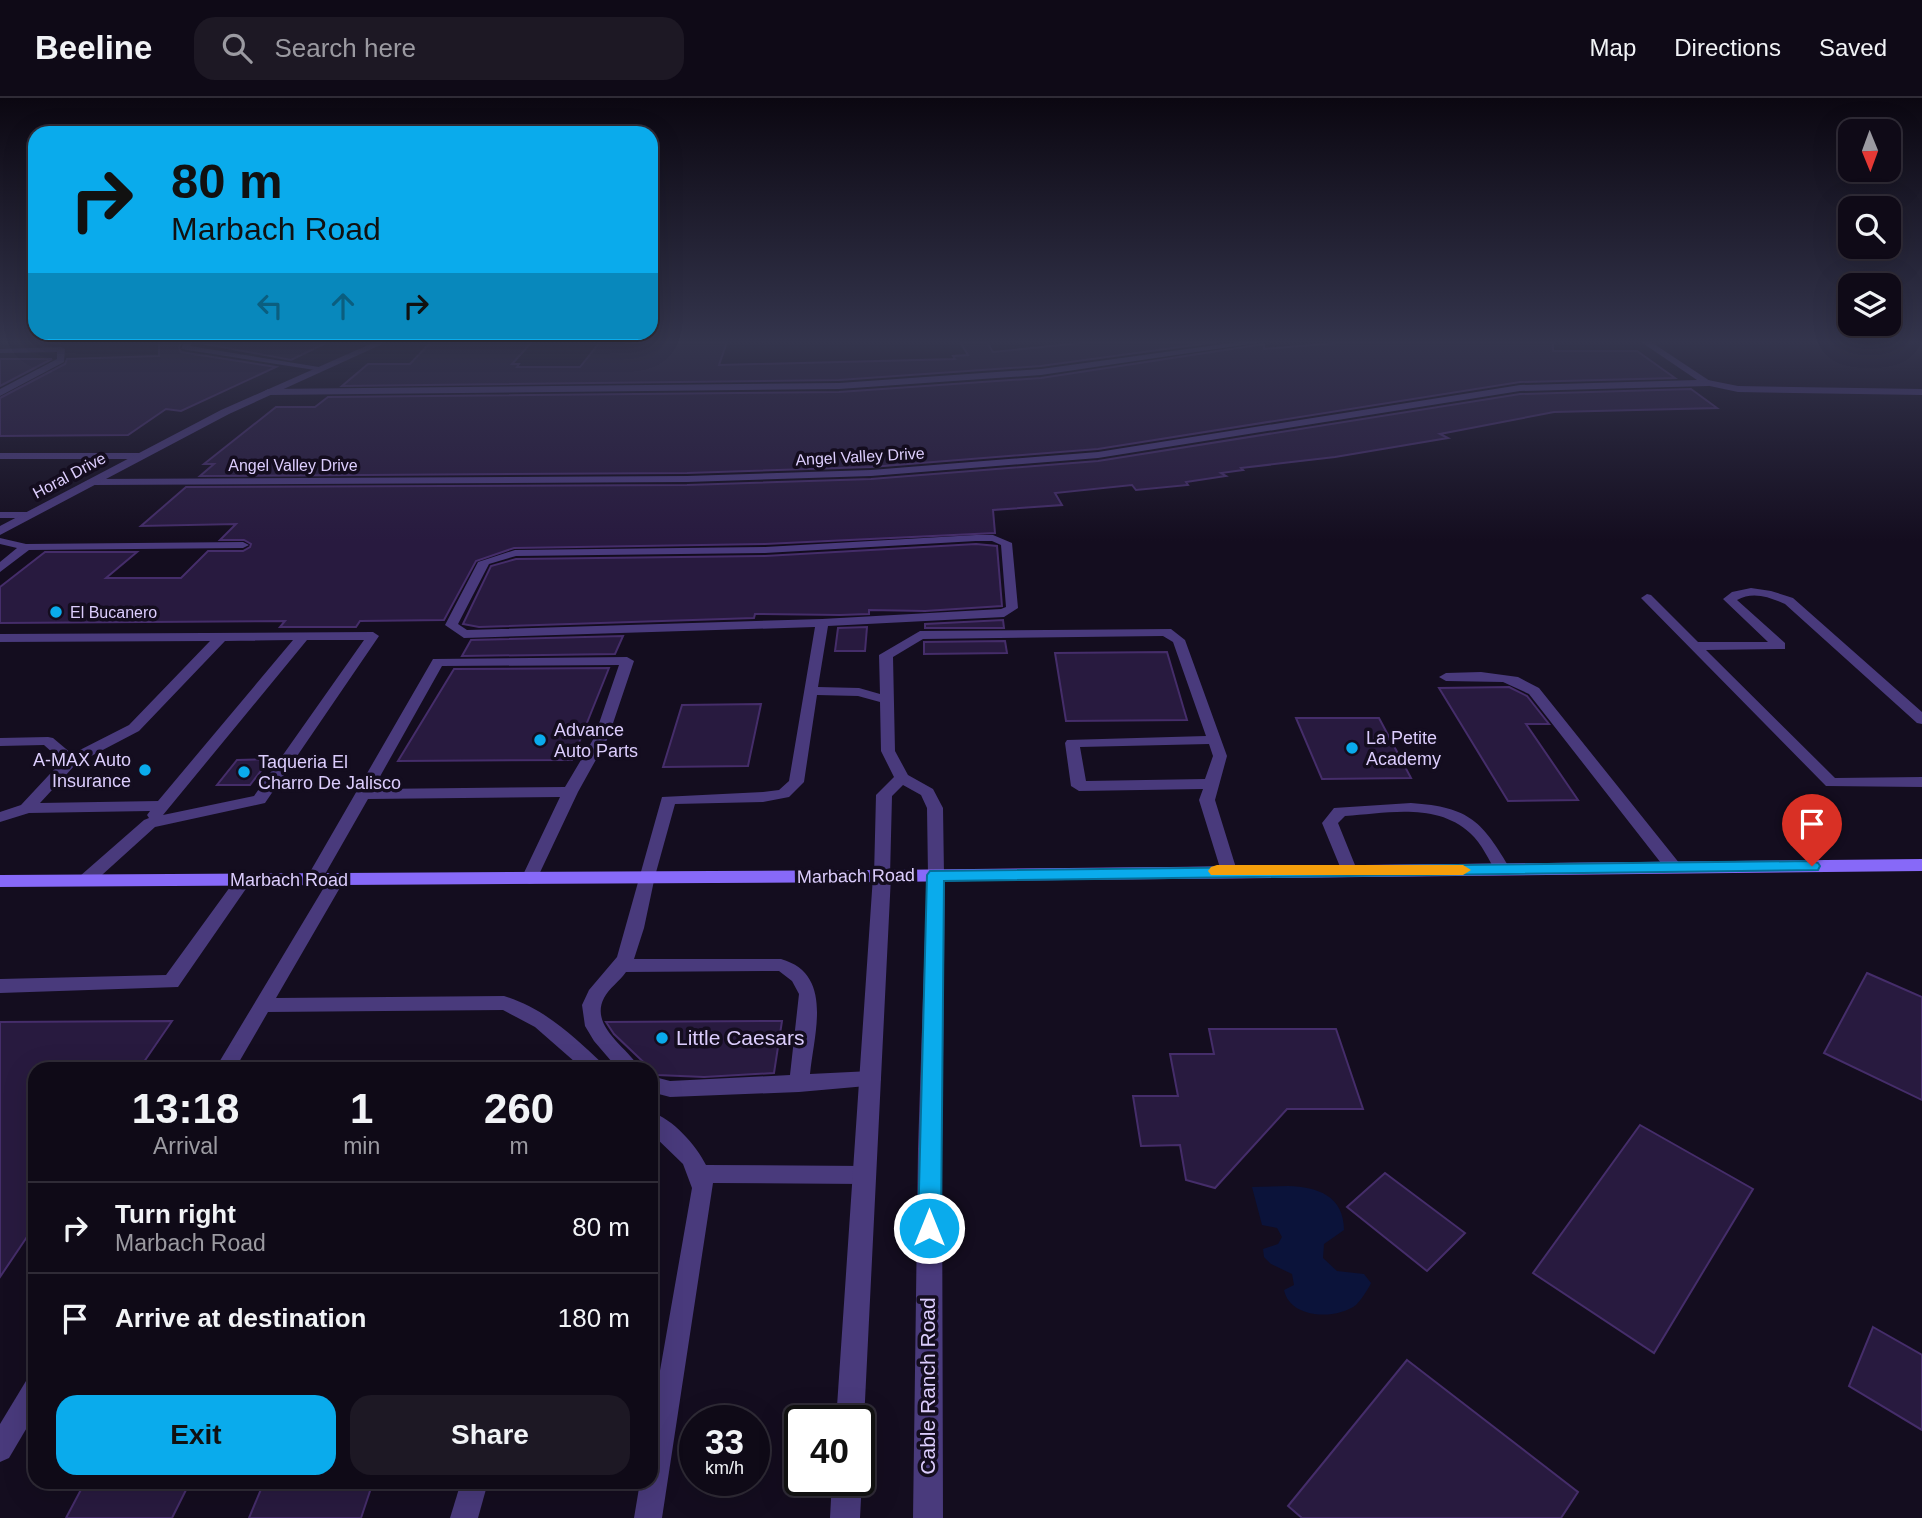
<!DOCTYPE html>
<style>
body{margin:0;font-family:Arial,sans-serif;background:#1d1824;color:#f1f3f6;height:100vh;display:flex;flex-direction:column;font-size:26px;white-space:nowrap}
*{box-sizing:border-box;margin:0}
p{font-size:23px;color:#9b9aa1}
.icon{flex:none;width:38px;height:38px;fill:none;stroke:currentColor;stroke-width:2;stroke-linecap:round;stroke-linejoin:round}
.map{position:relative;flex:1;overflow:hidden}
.drawer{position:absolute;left:28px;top:964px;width:630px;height:427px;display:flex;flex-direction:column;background:#0f0a17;border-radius:21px;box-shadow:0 7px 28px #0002,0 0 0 2px #2f2b36}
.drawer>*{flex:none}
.guide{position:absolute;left:28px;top:28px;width:630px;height:214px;border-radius:21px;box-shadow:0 7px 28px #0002,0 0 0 2px #2f2b36;background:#0aabec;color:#111;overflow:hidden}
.needle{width:46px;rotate:179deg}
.tools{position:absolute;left:1838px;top:21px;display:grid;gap:14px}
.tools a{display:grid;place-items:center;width:63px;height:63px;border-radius:14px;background:#0f0a17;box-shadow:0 7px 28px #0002,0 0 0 2px #2f2b36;font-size:35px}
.speed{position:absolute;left:679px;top:1307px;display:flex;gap:14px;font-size:35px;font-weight:700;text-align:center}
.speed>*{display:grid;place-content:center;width:91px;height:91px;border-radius:50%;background:#0f0a17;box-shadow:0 7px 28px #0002,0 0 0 2px #2f2b36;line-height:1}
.speed small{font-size:18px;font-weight:400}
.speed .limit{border:4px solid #111;border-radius:10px;background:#fff;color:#111}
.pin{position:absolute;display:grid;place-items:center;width:60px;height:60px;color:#fff;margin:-72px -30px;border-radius:50% 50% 50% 0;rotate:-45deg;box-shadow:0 0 7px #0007}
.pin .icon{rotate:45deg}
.me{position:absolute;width:77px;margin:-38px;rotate:0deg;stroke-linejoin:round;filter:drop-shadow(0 0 5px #0008)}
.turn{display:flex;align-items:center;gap:24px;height:147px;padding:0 28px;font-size:32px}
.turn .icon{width:91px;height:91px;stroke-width:2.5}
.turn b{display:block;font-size:49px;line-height:60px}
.lanes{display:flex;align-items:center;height:66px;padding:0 28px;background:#0003;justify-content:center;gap:35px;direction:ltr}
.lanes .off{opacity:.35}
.eta{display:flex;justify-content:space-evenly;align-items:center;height:119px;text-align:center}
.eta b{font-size:42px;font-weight:700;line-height:49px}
.button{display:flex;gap:14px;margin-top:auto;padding:14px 28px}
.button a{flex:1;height:80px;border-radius:21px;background:#0aabec;color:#111;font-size:28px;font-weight:700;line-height:80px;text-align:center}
.button a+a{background:#1d1824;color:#f1f3f6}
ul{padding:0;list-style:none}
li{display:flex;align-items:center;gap:21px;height:91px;padding:0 28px;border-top:2px solid #2f2b36}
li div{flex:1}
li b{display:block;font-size:26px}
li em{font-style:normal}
header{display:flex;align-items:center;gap:42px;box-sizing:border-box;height:98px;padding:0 35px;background:#0f0a17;border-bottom:2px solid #2f2b36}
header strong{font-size:33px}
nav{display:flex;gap:38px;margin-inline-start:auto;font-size:24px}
.search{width:490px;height:63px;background:#1d1824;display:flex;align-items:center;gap:18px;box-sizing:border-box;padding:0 24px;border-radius:21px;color:#9b9aa1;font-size:26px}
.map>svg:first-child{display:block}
.water{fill:#0b133a}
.building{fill:#281a3f;stroke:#452d6a;stroke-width:2}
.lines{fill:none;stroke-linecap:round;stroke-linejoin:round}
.service{fill:#493a7c;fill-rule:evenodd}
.minor{fill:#493a7c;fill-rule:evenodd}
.tertiary{fill:#493a7c;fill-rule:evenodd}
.secondary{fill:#8769f8;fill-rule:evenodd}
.route{fill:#0aabec;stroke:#066f99;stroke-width:2}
.slow{fill:#f59e0b}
.poi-dot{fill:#0aabec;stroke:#140d1f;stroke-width:2.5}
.labels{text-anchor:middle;stroke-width:7;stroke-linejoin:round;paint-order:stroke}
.far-street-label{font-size:16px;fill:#dccdfd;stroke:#140d1f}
.far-poi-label{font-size:16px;fill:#dccdfd;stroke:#140d1f;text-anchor:start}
.poi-label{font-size:18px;fill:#dccdfd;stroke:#140d1f;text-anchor:start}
.street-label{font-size:18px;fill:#dccdfd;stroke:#140d1f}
.near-poi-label{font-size:21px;fill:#dccdfd;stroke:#140d1f;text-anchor:start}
.near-street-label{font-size:21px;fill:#dccdfd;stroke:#140d1f}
</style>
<header>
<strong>Beeline</strong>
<div class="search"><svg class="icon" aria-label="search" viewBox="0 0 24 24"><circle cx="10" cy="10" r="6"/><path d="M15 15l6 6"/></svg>Search here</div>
<nav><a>Map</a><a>Directions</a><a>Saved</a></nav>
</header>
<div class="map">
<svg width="1922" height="1420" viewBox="0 0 1922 1420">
<rect width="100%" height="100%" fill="#140d1f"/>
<!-- water -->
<path class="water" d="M1288 1088C1318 1089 1344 1098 1344 1132L1324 1146 1323 1160 1337 1173 1364 1176 1371 1185C1369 1190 1361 1202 1356 1207 1336 1222 1290 1221 1284 1192L1294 1187 1292 1176 1271 1166 1264 1159 1263 1151 1278 1146 1282 1139 1277 1130 1262 1127 1252 1089Z"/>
<!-- building -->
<g class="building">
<path d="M159 244H181L179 250 181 254 276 269 181 313 166 311 128 337 0 338V300L65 266 67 261 159 258Z"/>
<path d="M195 244H328L291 262Z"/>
<path d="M431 244H532L512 266H519L517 269H580L600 244H727L719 267 955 261 953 258 968 257 960 244H987L993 254 1090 244H1217L1041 268 839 282 342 288 368 266H410Z"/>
<path d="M1349 244H1553V253H1637L1675 280 1520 284 1098 351 871 369 687 375 200 378 214 366H204L276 309H315L328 299 839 294 1041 280 1264 246V251Z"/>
<path d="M0 261H52L0 288Z"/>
<path d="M1691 291 1717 310 1554 314 1440 336 1448 340 1335 359 1241 370 1243 372 1221 375 1226 378 1186 384 1188 387 1136 392 1132 387 1055 395 1062 407 993 412 995 435 765 446 514 450 476 463 444 522 360 523 356 529H280L285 523 0 525V489L45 454H137L106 480H181L208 453H243L250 449 251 446 244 442H220L236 426 141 428 186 389 687 387 871 381 1098 363 1520 296Z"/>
<path d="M976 446 997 448 1002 508 925 513 869 512V516L840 517 755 516 754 520 479 529 463 526 491 468 516 461 765 458Z"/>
<path d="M1003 522 1004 530H925V526Z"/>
<path d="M867 529 865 553H835L838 530Z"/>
<path d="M623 538 615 556 462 558 471 542Z"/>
<path d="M1005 543 1007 555 924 556V544Z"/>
<path d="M1167 554 1187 622 1066 623 1055 555Z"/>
<path d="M609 570 572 662 398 663 454 571Z"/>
<path d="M1509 589 1527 598 1549 626H1526L1578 702 1508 703 1439 590Z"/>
<path d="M761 606 748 668 663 669 682 607Z"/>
<path d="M1296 620H1379L1411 680 1322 681Z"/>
<path d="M270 661 250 687H217L237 662Z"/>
<path d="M1867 875 1922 899V1002L1824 955Z"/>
<path d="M172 923 139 971H35V1127L0 1179V924Z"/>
<path d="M782 923 774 975 704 979 657 977 614 936 606 924Z"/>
<path d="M1209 931H1336L1363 1011H1287L1215 1090 1186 1082 1180 1047 1141 1048 1133 998H1178L1170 956H1214Z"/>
<path d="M1640 1027 1753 1091 1654 1255 1533 1175Z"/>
<path d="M1385 1075 1465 1135 1427 1173 1347 1109Z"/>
<path d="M1873 1229 1922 1257V1332L1849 1288Z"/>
<path d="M1407 1262 1578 1394 1561 1420H1302L1288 1408Z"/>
<path d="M85 1384H190L172 1420H66Z"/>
<path d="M264 1384H373L361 1420H249Z"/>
</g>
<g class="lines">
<!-- service -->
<g class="service">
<path d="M184 244H193L190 248 325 270 321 273 181 251Z"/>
<path d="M61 249 65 251 64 264 0 298V291L57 261V254L0 255V251Z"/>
<path d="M1708 282 1738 288 1922 291V297L1738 294 1705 287 1704 285Z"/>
<path d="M0 355H140L145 358 140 361H0Z"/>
<path d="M0 414H29L34 417 29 420H0Z"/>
<path d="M976 437H993L1012 445 1018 510 1004 519 828 528 818 589 859 590 880 596 879 557 920 533 1171 531 1185 542 1227 658 1215 702 1237 773 1229 778 1221 773 1199 702 1203 691 1079 693 1071 688 1065 645 1067 642 1206 638 1173 544 1163 538 923 541 893 559 895 653 908 677 933 691 943 710 944 777 942 781H930L928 777 927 710 921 697 903 687 892 698 890 778 882 783 876 782 874 778 876 697 894 679 881 653 880 604 858 598 817 597 804 684 789 699 763 704 675 706 655 778 644 830 634 861H781C834 876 814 935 810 976L871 973 878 975 881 981 878 987 799 994 670 999 651 994V978L670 983 790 977 799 896 792 883 779 873 626 874C620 883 609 890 604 900 589 929 629 950 640 971H618L594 943 585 928 582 907 589 892 617 859 662 699 763 694 779 692 789 683 815 529 464 540 445 527 478 464 515 452 765 449ZM976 443H992L1001 447 1006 509 1001 511 822 521 467 532 458 526 489 466 516 458 765 455ZM1209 646 1213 658 1205 681 1086 683 1080 649Z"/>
<path d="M0 440 26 446 243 444 249 447 243 450 29 452 0 474V464L17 450 0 446Z"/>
<path d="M1751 490 1771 493 1793 500 1922 614V626L1917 625 1785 506C1769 499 1753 493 1737 502L1785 545V551L1706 552 1835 680 1922 679V689L1826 688 1641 500 1647 496 1651 497 1698 544H1768L1723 501 1732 494Z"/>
<path d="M373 534 379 538 265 705 155 729 92 786 86 787 78 782 80 778 144 722 149 720 147 717 150 713 29 715 0 724V714L21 707 62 663 44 647 0 648V640L48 639 53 640 72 656 129 627 210 543 0 544V536ZM293 542 158 703 40 705 76 666 139 633 225 543ZM307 542H364L254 698 163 717Z"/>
<path d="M627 559 634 563 608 640 578 694 535 785 529 786 521 781 560 699 368 701 320 785H308L306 781 433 561ZM619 567 594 640 565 689 373 691 442 568Z"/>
<path d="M1481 574 1518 579 1539 590 1680 766 1682 770 1680 774H1668L1529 596 1503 584 1446 583 1439 579 1446 575Z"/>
<path d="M1411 705C1471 709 1482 724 1511 772L1509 776H1497C1489 762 1482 746 1470 735 1437 704 1386 715 1345 718L1338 725 1357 772 1355 776H1343L1322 725 1334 710Z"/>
<path d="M337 776 345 781 276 900 504 898C544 910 573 938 603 966L606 971H583L535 929 503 912 268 914 235 971H215L329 781Z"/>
<path d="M244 777 252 782 178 889 0 895V881L166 877 238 778Z"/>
<path d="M651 1014C673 1021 696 1047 706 1067L865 1068 873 1071 876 1077 873 1083 865 1086 713 1085 662 1420H634L640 1384H651V1324L692 1090 683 1066 651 1035Z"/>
<path d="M35 1280V1316L9 1360 0 1364V1326L26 1283Z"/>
<path d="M461 1384H488L478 1420H450Z"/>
</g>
<!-- minor -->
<g class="minor">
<path d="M1238 244H1263L1041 277 839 291 268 297 263 294 268 291 839 285 1041 271Z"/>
<path d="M1641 244H1651L1713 285 1708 288 1520 293 1098 360 871 378 687 384 91 387 85 384 91 381 687 378 871 372 1098 354 1520 287 1697 282Z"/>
</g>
<!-- tertiary -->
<g class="tertiary">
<path d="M375 244H387L229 316 0 437V428L221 312Z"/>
<path d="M936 771 943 773 945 777 942 1051 943 1420H913L918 1051 927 777 929 773Z"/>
<path d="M882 772 889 774 891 778 864 1323 859 1334V1323H836L873 778 875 774Z"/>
<path d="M859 1375 862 1382 860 1420H830L832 1382H859Z"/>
</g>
<!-- secondary -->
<path class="secondary" d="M1922 761V773L882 784 0 789V777L882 772Z"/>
</g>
<!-- sky -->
<linearGradient id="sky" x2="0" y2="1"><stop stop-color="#0b0711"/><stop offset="0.55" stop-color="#34354d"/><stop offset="1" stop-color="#34354d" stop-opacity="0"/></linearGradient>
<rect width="1922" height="443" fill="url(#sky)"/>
<!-- route -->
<path class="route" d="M1812 763 1818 765 1820 768 1818 772 944 783 941 1130 938 1137 929 1140 921 1137 918 1130 927 777 930 773Z"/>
<!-- slow -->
<path class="slow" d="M1217 767H1463L1471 772 1463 777H1211L1208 773 1211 769Z"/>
<!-- markers -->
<g class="poi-dot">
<circle cx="56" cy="514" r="7"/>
<circle cx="540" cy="642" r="7"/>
<circle cx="1352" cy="650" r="7"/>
<circle cx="145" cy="672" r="7"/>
<circle cx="244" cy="674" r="7"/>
<circle cx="662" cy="940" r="7"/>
</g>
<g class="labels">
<!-- far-street labels -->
<g class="far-street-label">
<text transform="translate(860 358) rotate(-3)" y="6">Angel Valley Drive</text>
<text x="293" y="373">Angel Valley Drive</text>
<text transform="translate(69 377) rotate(-28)" y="6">Horal Drive</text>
</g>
<!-- far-poi labels -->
<g class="far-poi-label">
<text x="70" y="520">El Bucanero</text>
</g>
<!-- poi labels -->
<g class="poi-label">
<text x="554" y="638">Advance<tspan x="554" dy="21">Auto Parts</tspan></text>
<text x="1366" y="646">La Petite<tspan x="1366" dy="21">Academy</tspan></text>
<text x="131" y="668" text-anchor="end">A-MAX Auto<tspan x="131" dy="21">Insurance</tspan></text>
<text x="258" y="670">Taqueria El<tspan x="258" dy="21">Charro De Jalisco</tspan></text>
</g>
<!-- street labels -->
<g class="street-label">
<text transform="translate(856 778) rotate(-1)" y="6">Marbach Road</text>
<text x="289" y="788">Marbach Road</text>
</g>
<!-- near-poi labels -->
<g class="near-poi-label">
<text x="676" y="947">Little Caesars</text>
</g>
<!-- near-street labels -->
<g class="near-street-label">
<text transform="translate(928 1288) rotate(-90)" y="7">Cable Ranch Road</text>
</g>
</g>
</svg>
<div class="tools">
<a><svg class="needle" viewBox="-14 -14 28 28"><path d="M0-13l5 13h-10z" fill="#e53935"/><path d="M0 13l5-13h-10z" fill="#9b9aa1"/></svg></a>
<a><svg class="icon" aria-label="search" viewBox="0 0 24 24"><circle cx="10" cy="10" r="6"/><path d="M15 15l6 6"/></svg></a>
<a><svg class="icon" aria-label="layers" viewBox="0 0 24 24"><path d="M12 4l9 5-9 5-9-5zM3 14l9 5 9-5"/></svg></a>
</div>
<div class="speed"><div>33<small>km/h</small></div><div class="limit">40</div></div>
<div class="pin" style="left:1812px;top:768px;background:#d93025"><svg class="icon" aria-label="arrive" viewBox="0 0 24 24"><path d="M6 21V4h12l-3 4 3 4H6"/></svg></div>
<svg class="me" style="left:929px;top:1130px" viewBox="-20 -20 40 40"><circle r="17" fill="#0aabec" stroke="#fff" stroke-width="3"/><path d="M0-11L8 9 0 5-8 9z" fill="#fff"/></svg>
<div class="guide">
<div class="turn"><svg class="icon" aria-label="right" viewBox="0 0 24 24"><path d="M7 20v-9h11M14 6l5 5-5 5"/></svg><div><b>80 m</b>Marbach Road</div></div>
<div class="lanes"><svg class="icon off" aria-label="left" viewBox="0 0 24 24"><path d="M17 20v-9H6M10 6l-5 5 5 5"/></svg><svg class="icon off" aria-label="ahead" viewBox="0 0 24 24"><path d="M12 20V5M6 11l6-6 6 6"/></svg><svg class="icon" aria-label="right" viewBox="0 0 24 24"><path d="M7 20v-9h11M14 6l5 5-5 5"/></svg></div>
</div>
<section class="drawer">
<div class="eta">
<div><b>13:18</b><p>Arrival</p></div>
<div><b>1</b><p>min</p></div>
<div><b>260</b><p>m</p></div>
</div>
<ul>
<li><svg class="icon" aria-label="right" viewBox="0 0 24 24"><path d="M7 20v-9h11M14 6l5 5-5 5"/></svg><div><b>Turn right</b><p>Marbach Road</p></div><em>80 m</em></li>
<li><svg class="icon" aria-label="arrive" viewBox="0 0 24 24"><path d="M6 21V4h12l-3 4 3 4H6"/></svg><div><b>Arrive at destination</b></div><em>180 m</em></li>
</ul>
<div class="button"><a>Exit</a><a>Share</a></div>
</section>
</div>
